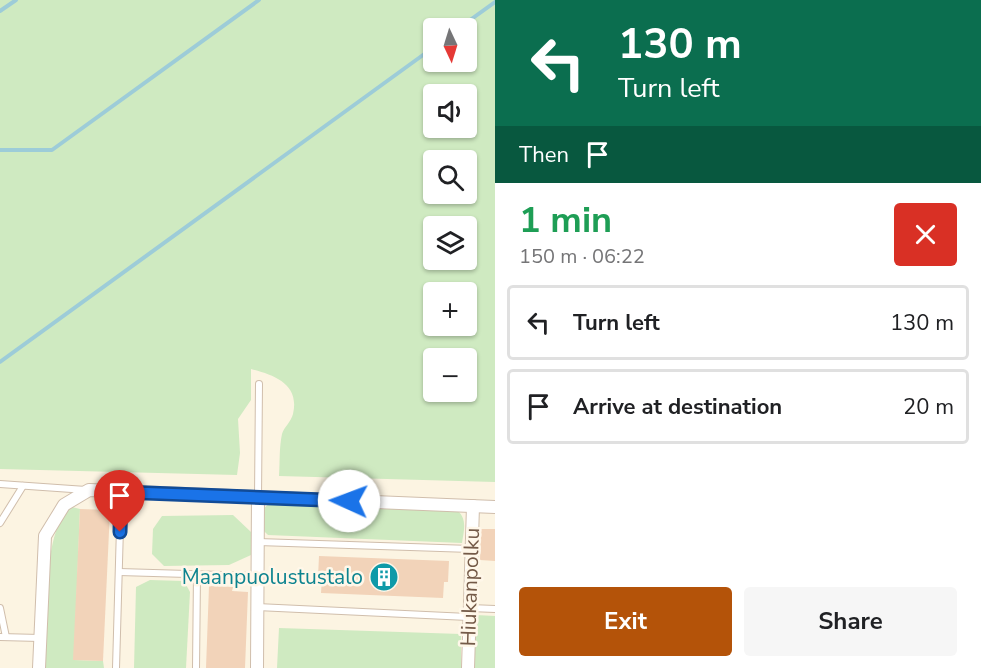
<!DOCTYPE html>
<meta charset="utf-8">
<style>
body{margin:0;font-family:"Nunito Sans",sans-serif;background:#f6f6f6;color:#202124;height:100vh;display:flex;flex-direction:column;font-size:22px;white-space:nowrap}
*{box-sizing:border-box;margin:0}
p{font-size:20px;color:#757577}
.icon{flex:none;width:33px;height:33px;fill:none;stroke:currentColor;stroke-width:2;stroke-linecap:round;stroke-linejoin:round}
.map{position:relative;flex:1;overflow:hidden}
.panel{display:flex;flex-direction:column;background:#fff;width:486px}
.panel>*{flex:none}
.top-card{background:#0b6e4f;color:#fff;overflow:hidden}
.needle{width:39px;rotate:176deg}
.controls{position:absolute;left:423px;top:18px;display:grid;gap:12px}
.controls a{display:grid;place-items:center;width:54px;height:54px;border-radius:6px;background:#fff;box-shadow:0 2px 4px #0004;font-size:30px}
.pin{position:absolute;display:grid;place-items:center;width:51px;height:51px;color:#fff;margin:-62px -26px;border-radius:50% 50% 50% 0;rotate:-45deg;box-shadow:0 0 6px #0007}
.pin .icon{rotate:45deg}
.me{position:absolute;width:66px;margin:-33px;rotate:272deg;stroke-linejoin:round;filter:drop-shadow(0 0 4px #0008)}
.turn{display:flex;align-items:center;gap:21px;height:126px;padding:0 24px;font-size:27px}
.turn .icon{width:78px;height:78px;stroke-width:2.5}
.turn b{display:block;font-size:42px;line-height:51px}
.then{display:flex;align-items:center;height:57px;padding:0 24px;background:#0003;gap:12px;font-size:22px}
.round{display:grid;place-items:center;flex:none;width:63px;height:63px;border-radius:6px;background:#f6f6f6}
.overview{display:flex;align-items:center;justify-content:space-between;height:102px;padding:0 24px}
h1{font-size:36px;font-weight:700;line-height:45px;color:#1e9e55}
.cta{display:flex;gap:12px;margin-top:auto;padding:12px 24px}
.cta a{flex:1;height:69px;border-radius:6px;background:#b45309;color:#fff;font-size:24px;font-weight:700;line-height:69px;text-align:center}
.cta a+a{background:#f6f6f6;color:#202124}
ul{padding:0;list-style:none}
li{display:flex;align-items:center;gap:18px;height:75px;margin:0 12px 9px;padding:0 12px;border:3px solid #e0e0e0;border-radius:6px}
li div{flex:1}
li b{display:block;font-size:22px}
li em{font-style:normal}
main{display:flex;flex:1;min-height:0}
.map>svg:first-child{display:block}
.green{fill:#cfeac1;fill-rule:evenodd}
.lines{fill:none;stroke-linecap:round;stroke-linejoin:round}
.stream{stroke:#9dccd8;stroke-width:4}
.building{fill:#f2d3b9}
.lane-casing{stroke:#d0beac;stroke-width:8}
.street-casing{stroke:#d0beac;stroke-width:14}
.lane{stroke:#fff;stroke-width:6}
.street{stroke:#fff;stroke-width:12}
.route-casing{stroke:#114b97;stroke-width:15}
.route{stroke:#1a73e8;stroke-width:10}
.labels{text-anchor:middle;stroke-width:5;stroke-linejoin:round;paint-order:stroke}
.culture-label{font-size:21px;fill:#0d838f;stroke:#fff7e9;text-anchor:end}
.street-label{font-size:21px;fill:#745a48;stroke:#fff7e9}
</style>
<main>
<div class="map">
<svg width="495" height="668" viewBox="0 0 495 668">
<rect width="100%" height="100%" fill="#fcf4e2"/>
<!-- green -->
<g class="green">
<path d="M0 0H495V482L279 476C280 463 279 448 282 434 284 427 291 422 293 414 300 384 274 375 251 369V400L238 419 240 453 237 475 0 469ZM466 28V62H434V28ZM466 94V128H434V94ZM466 160V194H434V160ZM466 226V260H434V226ZM466 292V326H434V292ZM466 358V392H434V358Z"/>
<path d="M271 502 455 509C468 517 464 530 462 543L268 535 262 529 263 509Z"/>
<path d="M72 507 80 509 74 660 103 661 104 668H43C45 635 42 523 72 507Z"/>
<path d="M233 515 251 532V555L229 565 164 566 152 554 153 529 162 516Z"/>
<path d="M150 580 184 581 190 592 186 668H134L136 587Z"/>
<path d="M476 615 495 616V668H472L473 620Z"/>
<path d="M279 628 461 634V668H277Z"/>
</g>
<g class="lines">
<!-- stream -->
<g class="stream">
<path d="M0 11 16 0"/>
<path d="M459 28 495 2"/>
<path d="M0 150H52L259 0"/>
<path d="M0 362 434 47"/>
</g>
</g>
<!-- building -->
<g class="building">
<path d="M80 509 110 510 103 661 73 660Z"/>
<path d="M481 529H495V561L480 560Z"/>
<path d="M319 556 449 561 448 582H444L443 598 321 593 322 577H318Z"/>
<path d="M209 586 233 587 232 591 248 592 245 668H206Z"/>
</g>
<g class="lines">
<!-- lane casing -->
<g class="lane-casing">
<g id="lane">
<path d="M0 484 86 490"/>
<path d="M258 497 259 384"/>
<path d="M0 523 23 486"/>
<path d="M258 542 471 549"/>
<path d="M119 572 257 576"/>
<path d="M257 607 468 617"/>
<path d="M0 608 6 637"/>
<path d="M470 608 495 609"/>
<path d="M0 637 40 638"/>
<path d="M116 668 121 492"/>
<path d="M196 668 197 574"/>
</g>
</g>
<!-- street casing -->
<g class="street-casing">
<g id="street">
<path d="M39 668 45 536 64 505 89 490 495 507"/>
<path d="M257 668 258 497"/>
<path d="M468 668 473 506"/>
</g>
</g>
<!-- lane -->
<use href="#lane" class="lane"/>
<!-- street -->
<use href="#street" class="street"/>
</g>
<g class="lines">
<!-- route casing -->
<g class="route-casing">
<path id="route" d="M120 532 121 492 349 501"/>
</g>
<!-- route -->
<use href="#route" class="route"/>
</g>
<!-- icons -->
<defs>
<g id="building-disc" transform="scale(1.5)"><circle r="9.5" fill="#0f9aa8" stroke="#fff7e9"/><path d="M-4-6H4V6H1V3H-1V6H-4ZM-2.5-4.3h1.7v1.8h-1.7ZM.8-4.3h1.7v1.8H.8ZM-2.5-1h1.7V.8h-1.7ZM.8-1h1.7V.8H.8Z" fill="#fff"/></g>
</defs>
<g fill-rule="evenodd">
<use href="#building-disc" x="384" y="577"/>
</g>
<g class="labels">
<!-- culture labels -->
<g class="culture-label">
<text x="363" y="584">Maanpuolustustalo</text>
</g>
<!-- street labels -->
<g class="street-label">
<text transform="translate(470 587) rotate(-88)" y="7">Hiukanpolku</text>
</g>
</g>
</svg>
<div class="controls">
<a><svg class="needle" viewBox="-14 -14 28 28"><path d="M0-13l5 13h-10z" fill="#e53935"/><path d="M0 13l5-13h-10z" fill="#757577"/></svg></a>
<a><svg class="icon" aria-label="sound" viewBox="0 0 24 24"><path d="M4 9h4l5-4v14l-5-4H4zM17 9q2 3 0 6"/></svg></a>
<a><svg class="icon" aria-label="search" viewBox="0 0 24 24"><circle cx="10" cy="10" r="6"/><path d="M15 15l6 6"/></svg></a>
<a><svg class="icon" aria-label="layers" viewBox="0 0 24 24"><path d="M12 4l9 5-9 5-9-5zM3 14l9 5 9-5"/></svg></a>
<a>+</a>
<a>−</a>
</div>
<div class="pin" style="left:120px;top:532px;background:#d93025"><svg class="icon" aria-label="arrive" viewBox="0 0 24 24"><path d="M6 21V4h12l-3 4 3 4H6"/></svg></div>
<svg class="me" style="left:349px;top:501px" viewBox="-20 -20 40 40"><circle r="19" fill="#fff"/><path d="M0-13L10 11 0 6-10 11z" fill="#1a73e8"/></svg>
</div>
<section class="panel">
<div class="top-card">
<div class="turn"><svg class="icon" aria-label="left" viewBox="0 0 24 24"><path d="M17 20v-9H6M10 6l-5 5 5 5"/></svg><div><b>130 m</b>Turn left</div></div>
<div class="then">Then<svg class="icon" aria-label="arrive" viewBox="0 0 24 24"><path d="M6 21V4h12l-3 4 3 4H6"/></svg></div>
</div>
<div class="overview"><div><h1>1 min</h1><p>150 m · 06:22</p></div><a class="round" style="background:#d93025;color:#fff"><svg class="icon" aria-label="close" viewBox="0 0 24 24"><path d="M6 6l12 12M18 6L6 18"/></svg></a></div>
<ul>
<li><svg class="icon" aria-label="left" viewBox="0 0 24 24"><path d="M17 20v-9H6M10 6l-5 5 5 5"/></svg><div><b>Turn left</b></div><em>130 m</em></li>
<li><svg class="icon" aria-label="arrive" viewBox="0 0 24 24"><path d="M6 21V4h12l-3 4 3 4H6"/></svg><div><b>Arrive at destination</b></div><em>20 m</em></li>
</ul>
<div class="cta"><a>Exit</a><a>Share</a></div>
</section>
</main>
